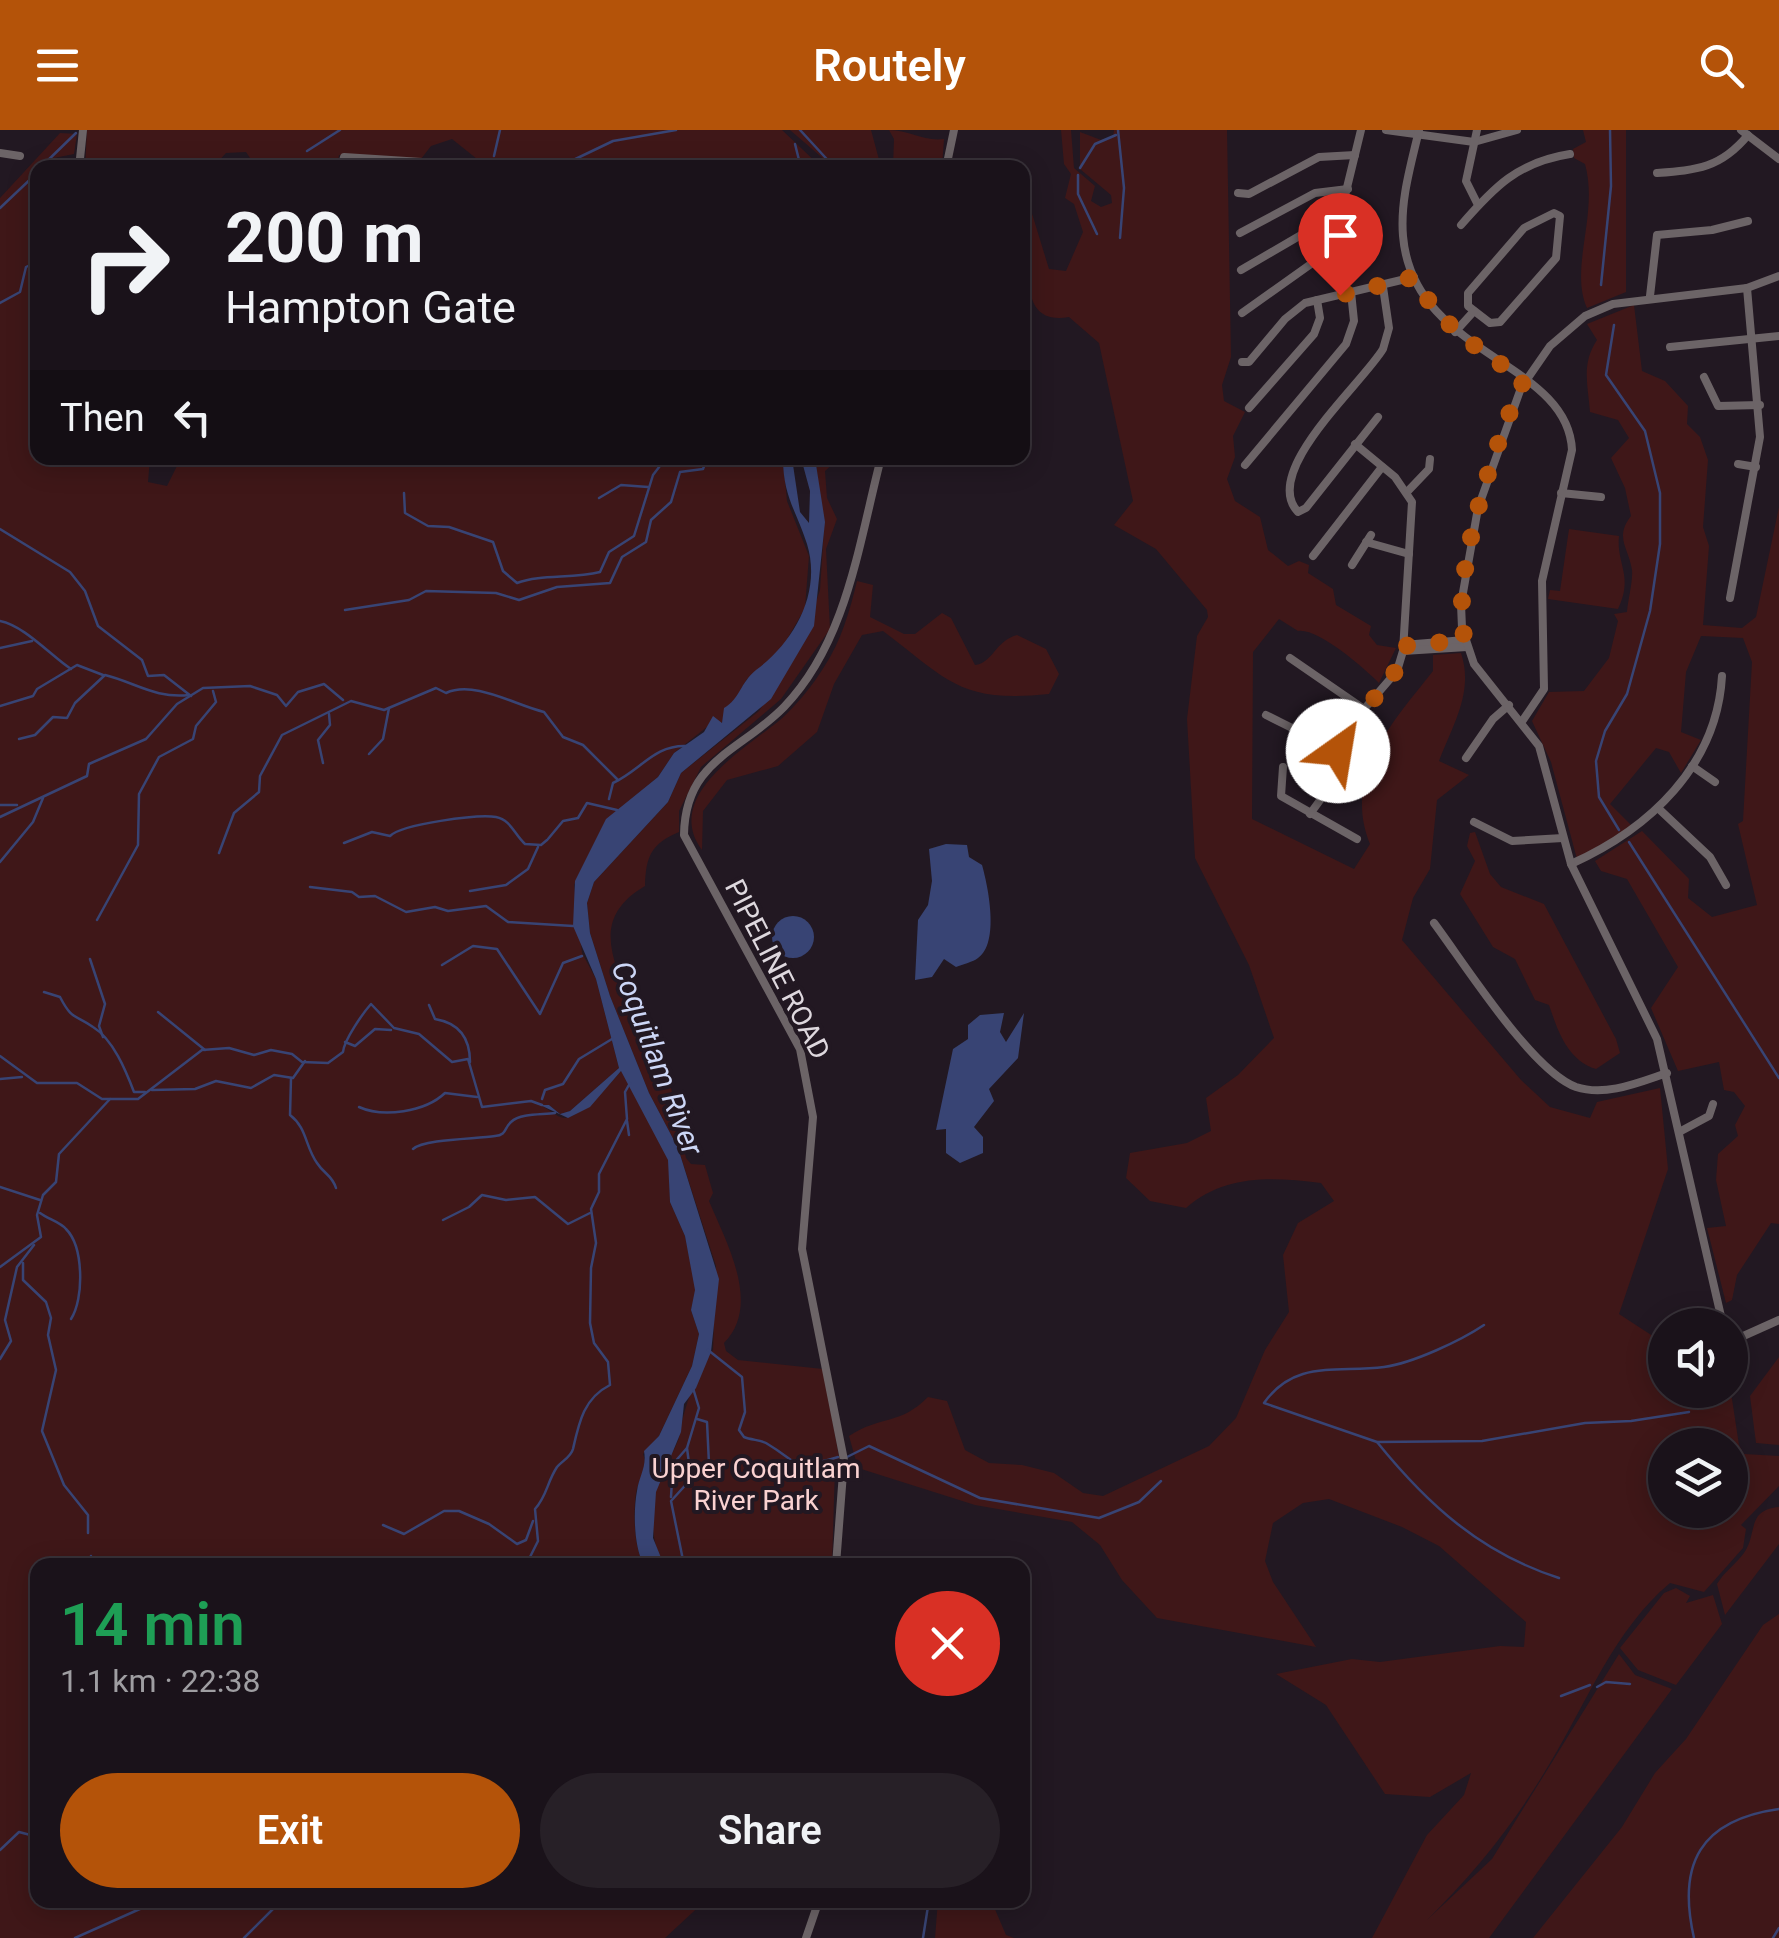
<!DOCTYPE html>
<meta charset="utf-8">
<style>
body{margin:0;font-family:Roboto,sans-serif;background:#272027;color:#f1f3f6;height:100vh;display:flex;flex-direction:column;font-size:38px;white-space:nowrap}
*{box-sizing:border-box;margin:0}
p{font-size:32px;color:#9f9ea2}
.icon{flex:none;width:55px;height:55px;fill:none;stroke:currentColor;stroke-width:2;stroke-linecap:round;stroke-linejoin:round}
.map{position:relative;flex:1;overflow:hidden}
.side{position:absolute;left:30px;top:1428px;width:1000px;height:350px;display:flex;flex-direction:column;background:#1a121a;border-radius:20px;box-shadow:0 5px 25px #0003,0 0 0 2px #383239}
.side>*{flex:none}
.top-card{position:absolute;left:30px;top:30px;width:1000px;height:305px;border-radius:20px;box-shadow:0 5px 25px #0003,0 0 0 2px #383239;background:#1a121a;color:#f1f3f6;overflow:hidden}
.buttons{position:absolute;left:1648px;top:1178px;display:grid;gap:20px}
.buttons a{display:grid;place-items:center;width:100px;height:100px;border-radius:50%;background:#1a121a;box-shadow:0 5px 25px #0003,0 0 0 2px #383239;font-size:50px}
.pin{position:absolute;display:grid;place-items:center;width:85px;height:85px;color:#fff;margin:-102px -42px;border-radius:50% 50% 50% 0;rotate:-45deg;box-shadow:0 0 10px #0007}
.pin .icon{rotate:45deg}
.me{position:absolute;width:110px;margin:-55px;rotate:32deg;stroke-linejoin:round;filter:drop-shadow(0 0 8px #0008)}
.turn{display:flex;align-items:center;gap:35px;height:210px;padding:0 30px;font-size:45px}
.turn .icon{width:130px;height:130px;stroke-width:2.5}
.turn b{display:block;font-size:70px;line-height:85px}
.then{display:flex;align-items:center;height:95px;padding:0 30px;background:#0003;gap:20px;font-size:38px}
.round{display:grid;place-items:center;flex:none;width:105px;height:105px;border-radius:52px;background:#272027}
.head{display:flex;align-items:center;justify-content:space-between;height:170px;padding:0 30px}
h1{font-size:60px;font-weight:600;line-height:75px;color:#1e9e55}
.action{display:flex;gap:20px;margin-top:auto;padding:20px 30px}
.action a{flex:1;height:115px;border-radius:60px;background:#b45309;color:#fff;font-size:40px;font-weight:600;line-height:115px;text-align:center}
.action a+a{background:#272027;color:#f1f3f6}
header{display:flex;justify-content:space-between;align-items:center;height:130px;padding:0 30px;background:#b45309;color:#fff;font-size:45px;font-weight:600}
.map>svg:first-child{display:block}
.green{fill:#3f1718;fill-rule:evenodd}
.water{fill:#384474}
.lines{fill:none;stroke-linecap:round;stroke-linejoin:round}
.stream{stroke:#384474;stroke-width:2.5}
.minor{stroke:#6c6467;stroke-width:8}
.route{stroke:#b45309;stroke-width:18;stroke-dasharray:0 32.4}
.labels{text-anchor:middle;stroke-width:8;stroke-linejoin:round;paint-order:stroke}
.street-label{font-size:28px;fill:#ded8de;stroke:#221822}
.park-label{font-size:28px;fill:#fad2d1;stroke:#221822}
.water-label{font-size:30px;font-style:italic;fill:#ccd6f6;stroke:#221822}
</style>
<header><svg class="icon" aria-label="menu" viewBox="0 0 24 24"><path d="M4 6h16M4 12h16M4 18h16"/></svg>Routely<svg class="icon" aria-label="search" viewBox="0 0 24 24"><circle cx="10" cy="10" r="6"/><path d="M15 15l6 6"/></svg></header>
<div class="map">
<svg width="1779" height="1808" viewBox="0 0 1779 1808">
<rect width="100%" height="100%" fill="#221822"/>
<!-- green -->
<g class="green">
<path d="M87 0H782L821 37H501L482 33 452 9 431 16 421 29 339 25 337 37H256L246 22 226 23 213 37 85 38Z"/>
<path d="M790 0H871L881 37H833Z"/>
<path d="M889 0C909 0 925 12 944 9L942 37H893L894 9Z"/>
<path d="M1061 0H1071L1074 38 1095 56 1091 71 1101 77 1112 73 1111 65 1080 39V2L1101 10 1113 7 1114 0H1227L1231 227 1222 255 1224 271 1245 282 1233 306 1235 327 1227 349 1235 371 1260 387 1268 420 1288 436 1299 431 1309 435 1308 443 1333 459 1336 475 1371 496 1369 505 1377 515 1396 518 1379 553C1363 537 1318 498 1298 501L1279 489 1253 522 1252 689 1354 739 1370 714C1342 645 1393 592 1433 541V525L1461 523C1474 562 1453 594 1439 631L1469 645 1437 670 1430 739 1413 768 1402 810 1521 950 1550 977 1590 988 1597 972 1660 958 1668 1039 1619 1184 1665 1214V1260H1730V1256L1739 1315 1744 1324 1779 1326V1356L1741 1395 1746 1399 1743 1418 1704 1462 1670 1453C1614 1500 1587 1572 1550 1633 1515 1693 1476 1741 1427 1790L1492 1729 1619 1524 1635 1545 1672 1559 1489 1808H1372L1427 1705 1464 1665 1471 1643 1430 1667 1385 1664 1326 1575 1276 1544 1352 1529 1380 1532 1500 1516 1524 1517 1526 1492 1439 1416 1402 1397 1329 1369 1303 1373 1273 1393 1265 1431 1273 1452 1316 1517 1157 1488 1122 1450 1100 1415 1072 1392 975 1375 858 1338 849 1306C881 1285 899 1296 928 1267L947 1271 965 1320 989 1333 1022 1335 1054 1343 1083 1363 1103 1366 1209 1316 1236 1288 1265 1220 1289 1182 1283 1125 1298 1093 1334 1071 1321 1053C1272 1047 1225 1044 1186 1078L1150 1071 1126 1048 1130 1023 1187 1013 1211 1001 1206 968 1238 945 1274 908 1249 835 1195 728 1187 589 1197 506 1208 487 1207 480 1156 419 1114 395 1133 371 1099 213 1069 187C1024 195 1029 151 1028 122 1028 117 1023 113 1023 108 1021 98 1027 86 1030 77L1049 139 1066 141 1083 102 1074 74 1065 68 1071 44 1064 34ZM1665 1315H1730V1380H1665Z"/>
<path d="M1583 0H1626V162L1587 178C1569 138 1599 84 1585 34L1574 28 1573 19 1586 12Z"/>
<path d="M60 3 77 4 74 24 54 28 50 37 38 38V328H150L148 352 167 356 181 328H783L787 371 809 426 805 478 781 520 747 549 721 594 712 593 674 623 658 647 607 689 574 755 582 823 596 849 619 938 570 981 560 984 549 975 542 976C548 979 557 987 564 988 579 989 611 953 621 941L624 944 669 1029 670 1072 685 1106 696 1160 691 1180 699 1204 692 1236 659 1306 643 1324C649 1338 638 1349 636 1363 633 1384 634 1418 644 1435H38V1770H706L665 1808H0V68Z"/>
<path d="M1634 175 1642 241 1665 251 1688 276 1687 294 1700 307 1708 330 1703 397 1709 416 1703 495 1742 498 1756 487 1779 377V1094L1771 1093 1737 1145 1732 1170 1726 1173 1707 1098 1726 1096 1716 1050 1718 1024 1738 1006 1735 995 1745 976 1734 962 1724 960 1719 932 1678 941 1651 878 1678 837 1627 749 1601 741 1595 731 1642 701 1689 749 1688 768 1712 787 1757 775 1738 694 1743 691 1752 532 1743 508 1701 506 1686 542 1681 602 1701 610 1681 643 1669 622 1656 618 1610 674 1633 697 1577 729 1551 632 1532 591 1549 562 1584 561 1609 528 1618 491 1614 484 1627 482C1628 469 1633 452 1632 440 1629 418 1614 408 1631 386L1625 358 1611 328 1629 308 1618 290 1590 282C1588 255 1581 234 1597 210L1587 194Z"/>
<path d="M815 328H868L835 332 825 341 827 368 837 389 826 419 830 499 781 569 701 637 679 681V702C651 714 646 726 645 756 589 789 615 830 629 874 637 897 642 920 648 944L671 958 686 1028 691 1034 705 1035 713 1063 709 1071C726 1112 762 1175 724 1213L726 1221 738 1230 823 1239 840 1332 835 1336 832 1435H664C649 1411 650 1371 661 1345 666 1332 678 1316 680 1303 683 1282 697 1237 713 1220L716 1136 678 1018 649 963 610 866 590 803 587 773 594 752 668 672 681 643 759 581 801 516 820 460 824 398Z"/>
<path d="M1569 399 1619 406C1616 434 1634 446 1618 479L1548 469 1550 460 1560 461Z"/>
<path d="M857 451 873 455 870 487 904 504H915L942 483 951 488 975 535C993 533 995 511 1017 505L1046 519 1059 544 1049 564C960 573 949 551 883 501L862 505 834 554 817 602 778 636 727 650 703 681 702 720C662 666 746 618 780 590 796 576 813 555 824 537 841 512 850 480 857 451Z"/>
<path d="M1475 702 1490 744 1501 757 1544 774 1616 909 1620 923 1596 939C1567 930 1558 901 1549 875L1535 870 1515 829 1493 817 1460 764 1475 731 1467 716 1470 703Z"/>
<path d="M1779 1227V1315L1756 1313 1750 1266Z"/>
<path d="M1779 1377V1414L1725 1485 1717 1454C1725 1441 1735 1435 1744 1423 1758 1403 1746 1380 1779 1377Z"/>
<path d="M1676 1458 1690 1466 1686 1473 1713 1465 1722 1494 1676 1555 1638 1540 1620 1518 1664 1463Z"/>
<path d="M1779 1484V1808H1533L1622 1697 1655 1643 1686 1609 1763 1495Z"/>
<path d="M938 1770H991L1006 1805 1014 1808H935Z"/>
</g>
<!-- water -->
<g class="water">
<path d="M783 328H792L800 382 809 393 810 361 801 328H815L825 392 814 496 771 569 681 643 668 672 594 752 587 773 590 803 610 866 649 963 678 1018 719 1149 711 1222 696 1258 684 1274 681 1302 656 1362 653 1408 664 1435H644C634 1418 633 1382 637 1361 639 1346 647 1337 644 1321L659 1306 692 1236 699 1204 691 1180 695 1160 685 1106 670 1072 668 1030 621 941 590 977 568 988 540 975H549L560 984 570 981 619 938 596 849 573 796 575 751 606 689 658 647 674 623 704 602 713 586 722 593 724 578C740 569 740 553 756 540 794 512 822 463 807 414 796 380 783 366 783 328Z"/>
<path d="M946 714 967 715 969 727 982 735C988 756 1000 813 978 828 973 832 963 834 956 837L944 829 932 847 915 850 918 790 928 775 932 751 929 719Z"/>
<circle cx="793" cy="807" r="21"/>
<path d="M1004 883 1000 902 1006 912 1024 883 1018 928 989 959 994 971 974 997 983 1007V1023L960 1033 946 1023V999L936 1000 953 919 968 909V895L980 885Z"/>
</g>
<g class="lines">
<!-- stream -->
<g class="stream">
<path d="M800 0 835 38"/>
<path d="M1118 0 1124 58 1120 108"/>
<path d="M795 14 801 38"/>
<path d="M307 21 340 0"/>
<path d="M494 26 500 0"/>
<path d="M565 34 613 11 676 0"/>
<path d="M40 38 76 3"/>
<path d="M1080 38 1095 14 1116 5"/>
<path d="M1078 45V64L1097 104"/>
<path d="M0 78 38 42"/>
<path d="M1601 155 1611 56 1610 0"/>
<path d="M0 173 20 162 26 137 38 131"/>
<path d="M1614 195 1606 245 1645 301 1660 363V414L1650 481 1627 564 1605 601 1596 631 1599 667 1619 700"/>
<path d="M404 363 405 383 428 396 449 397 493 412 503 441 517 453C541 444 572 449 600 442L609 422 634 406 653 345 666 328"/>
<path d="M599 368 621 355 648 357"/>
<path d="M0 399 70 442 85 461 98 496 142 530 148 546 164 545 191 566"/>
<path d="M345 480 409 470 426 461 496 463 519 470 557 457 610 453 622 427 646 412 651 390 671 372 680 342 703 339 707 328"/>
<path d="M0 491C25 496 51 526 71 539"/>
<path d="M0 518 32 511"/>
<path d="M0 576 33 566 37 559 77 535 103 545"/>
<path d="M19 609 35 605 53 587 67 588 75 573 105 545C134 552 156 569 189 565"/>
<path d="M369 624 383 609 389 578"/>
<path d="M323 633 318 610 330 595 329 584"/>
<path d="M609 669 613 653C641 640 654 615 686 616"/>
<path d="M0 675H17"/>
<path d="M0 687 87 646 89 634 146 609 177 574 203 558 250 556 277 565 286 576 298 562 324 554 343 570"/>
<path d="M548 709 563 691 578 688 587 673 617 680"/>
<path d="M1629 712 1779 948"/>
<path d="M344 713 372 702 390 706C402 694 478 684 496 687 511 690 514 704 525 714L541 715 547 710"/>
<path d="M219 723 234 683 259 662 260 646 282 605 351 571 384 580 436 558 446 563C474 550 515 575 544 582L563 607 583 615 618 650"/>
<path d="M0 732 33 692 43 668"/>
<path d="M310 757 352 762 359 767 375 766 406 782 435 777 448 781 486 776 508 792 573 796"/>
<path d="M470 761 506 755 528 739 538 717"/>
<path d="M97 790 138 715 139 664 159 627 193 609 196 596 216 572 213 561"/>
<path d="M90 829 105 874 99 896 103 907"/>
<path d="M442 835 473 816 497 819 540 884 563 833 582 826"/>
<path d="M44 862 60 867C72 890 74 884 93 897 113 909 126 941 134 962H145"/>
<path d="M429 875 435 889C459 893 470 908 470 932"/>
<path d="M158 882 205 920"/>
<path d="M345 912 355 916 375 899 391 900"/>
<path d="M0 926 37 953H77L102 969H110"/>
<path d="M291 948 290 985C307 998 305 1016 317 1033 324 1044 332 1045 336 1058"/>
<path d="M0 949 22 947"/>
<path d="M152 960 195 959 216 951 251 958 274 945 293 948 305 931"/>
<path d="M542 969 545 960 563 954 579 929 612 909"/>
<path d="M359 977C383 988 425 982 445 963L477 967"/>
<path d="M627 991 629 1005"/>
<path d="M413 1019C424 1009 476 1009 495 1006 507 1005 504 998 511 992 521 983 542 985 555 983"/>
<path d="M0 1057 40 1070"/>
<path d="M40 1083C48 1089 60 1092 66 1099 84 1117 84 1169 71 1189"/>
<path d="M443 1090 469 1077 482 1065 506 1070 535 1067 568 1094 590 1083"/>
<path d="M23 1133V1150L46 1172 51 1188 48 1205 56 1240 42 1301 64 1355 88 1385V1403"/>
<path d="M0 1137 41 1107 37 1085 43 1065 56 1052 59 1024 110 969H138L202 920 229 918 254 925 271 920 292 924 302 932 328 933 343 922C344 910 363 883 371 874L394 898 419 904 452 932 468 929 482 977 531 971 542 975"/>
<path d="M1484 1195C1460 1211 1413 1233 1384 1237 1337 1243 1295 1229 1264 1273L1377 1312 1482 1311 1585 1293 1631 1291 1689 1282"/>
<path d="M708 1220 742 1247 745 1282 739 1300 744 1307C751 1310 761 1310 766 1313 806 1337 789 1341 838 1327"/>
<path d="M0 1229 11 1211 5 1190 17 1137 34 1115"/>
<path d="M697 1289 707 1292 709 1334"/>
<path d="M1377 1312C1428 1375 1481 1423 1559 1448"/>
<path d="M847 1327 869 1316 980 1368 1099 1388 1139 1372 1161 1351"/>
<path d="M671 1367 673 1334 687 1318"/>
<path d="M383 1395 404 1404 444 1381H459L489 1394 517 1414 526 1410 533 1391"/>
<path d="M91 1426 93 1435"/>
<path d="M726 1429 728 1435"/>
<path d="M526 1435 538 1411 535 1379C547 1366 547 1352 557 1337 562 1331 571 1327 573 1319 579 1292 584 1268 610 1255L608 1232 594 1213 590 1193 591 1138 596 1113 591 1079 599 1062V1044L627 989 625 962 630 953"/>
<path d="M684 1435 671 1371 691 1349 687 1318 699 1278 693 1258"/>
<path d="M1597 1557 1606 1552 1630 1554"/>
<path d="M1561 1566 1590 1555"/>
<path d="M0 1720 19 1702 38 1707"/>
<path d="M75 1808 160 1770"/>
<path d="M244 1808 282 1770"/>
<path d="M923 1808 929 1770"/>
<path d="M1694 1808C1677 1734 1700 1690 1779 1679"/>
<path d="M1773 1808 1779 1798"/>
</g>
<!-- minor -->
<g class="minor">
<path d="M1386 0 1474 12 1517 0"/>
<path d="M1419 0C1411 35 1400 70 1403 106 1413 226 1568 230 1572 320L1542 451 1544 559 1523 590"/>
<path d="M1477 0 1466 51 1478 75"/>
<path d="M1741 0 1779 29"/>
<path d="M0 23 20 26"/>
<path d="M79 38 83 0"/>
<path d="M341 38 344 27 422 32 432 38"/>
<path d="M946 38 954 0"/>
<path d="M1657 43C1697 40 1721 38 1748 5"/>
<path d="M1238 63 1249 64 1319 27 1355 25"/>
<path d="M1554 83 1560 86 1556 128 1500 192 1490 193 1468 176V163L1524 98Z"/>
<path d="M1461 95C1494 57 1518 32 1570 24"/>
<path d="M1240 103 1315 63 1348 59"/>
<path d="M1241 140 1313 98 1340 92"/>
<path d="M1650 166 1657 105 1712 100 1748 91"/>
<path d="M1242 183 1332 119 1361 0"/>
<path d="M1455 202 1474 181"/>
<path d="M1670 217 1779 206"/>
<path d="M1242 232H1249L1285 189 1305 173 1414 147"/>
<path d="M1704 247 1718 276 1760 275"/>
<path d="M1249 278 1314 204 1320 188 1317 170"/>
<path d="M1378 287 1306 378 1298 382C1260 342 1362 254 1383 219L1389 198 1383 157"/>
<path d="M1738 334 1756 337"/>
<path d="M1245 335 1346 214 1354 191 1351 162"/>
<path d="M1407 362 1429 339 1430 329"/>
<path d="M1561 363 1601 367"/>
<path d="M1366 412 1409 424"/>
<path d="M1313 426 1382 337"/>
<path d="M1352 435 1371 405"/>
<path d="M1730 468 1760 307 1747 158"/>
<path d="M1403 515 1465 510"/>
<path d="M1403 521 1467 517"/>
<path d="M1290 528 1364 579"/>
<path d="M1266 585 1338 621"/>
<path d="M1466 628 1493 589 1509 575"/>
<path d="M1692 636 1715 652"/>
<path d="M1283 637 1281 666 1357 709"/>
<path d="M1659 679 1710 727 1726 755"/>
<path d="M1310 684 1334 651 1338 616 1346 600 1397 541 1403 521 1412 372 1395 347 1355 314"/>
<path d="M1474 692 1512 711 1563 708"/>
<path d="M1571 734C1649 699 1717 636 1722 546"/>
<path d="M1434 793C1464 833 1532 941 1576 957 1606 967 1640 952 1667 943"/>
<path d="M1681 1001 1709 986 1713 974"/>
<path d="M1723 1195 1657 909 1571 734 1539 616 1474 534 1462 498 1461 474 1478 378 1521 258 1550 216 1585 186 1613 174 1747 158 1779 146"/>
<path d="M1730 1212 1779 1190"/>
<path d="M836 1435 844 1330 802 1119 813 987 800 919 684 705C685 630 740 622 784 577 847 512 859 412 881 328"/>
<path d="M806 1808 819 1770"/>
</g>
</g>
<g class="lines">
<!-- route -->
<path class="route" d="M1338 621C1349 580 1400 559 1403 516L1465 510C1449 448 1496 308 1524 250 1481 220 1439 196 1414 147L1340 165"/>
</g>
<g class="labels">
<!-- street labels -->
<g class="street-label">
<text transform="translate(778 839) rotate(63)" y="10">PIPELINE ROAD</text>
</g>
<!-- park labels -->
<g class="park-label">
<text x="756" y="1348">Upper Coquitlam<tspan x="756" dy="32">River Park</tspan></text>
</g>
<!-- water labels -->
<g class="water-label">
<text transform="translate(657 928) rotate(69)" y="10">Coquitlam River</text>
</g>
</g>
</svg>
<div class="buttons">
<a><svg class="icon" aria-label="sound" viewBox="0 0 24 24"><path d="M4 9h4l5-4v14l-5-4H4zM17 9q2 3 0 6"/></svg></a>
<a><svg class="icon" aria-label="layers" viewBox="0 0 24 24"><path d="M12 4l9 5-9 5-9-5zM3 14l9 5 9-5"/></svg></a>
</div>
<div class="pin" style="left:1340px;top:165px;background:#d93025"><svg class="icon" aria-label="arrive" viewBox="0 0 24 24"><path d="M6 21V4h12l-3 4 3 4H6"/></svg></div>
<svg class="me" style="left:1338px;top:621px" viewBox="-20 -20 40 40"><circle r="19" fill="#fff"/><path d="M0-13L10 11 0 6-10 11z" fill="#b45309"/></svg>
<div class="top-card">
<div class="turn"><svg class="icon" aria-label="right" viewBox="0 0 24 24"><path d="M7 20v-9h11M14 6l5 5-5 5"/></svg><div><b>200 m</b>Hampton Gate</div></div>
<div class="then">Then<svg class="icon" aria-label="left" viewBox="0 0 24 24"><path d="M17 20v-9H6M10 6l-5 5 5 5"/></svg></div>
</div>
<section class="side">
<div class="head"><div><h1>14 min</h1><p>1.1 km · 22:38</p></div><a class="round" style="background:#d93025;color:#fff"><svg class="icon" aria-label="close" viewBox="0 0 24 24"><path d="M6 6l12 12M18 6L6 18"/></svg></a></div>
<div class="action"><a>Exit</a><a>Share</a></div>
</section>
</div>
